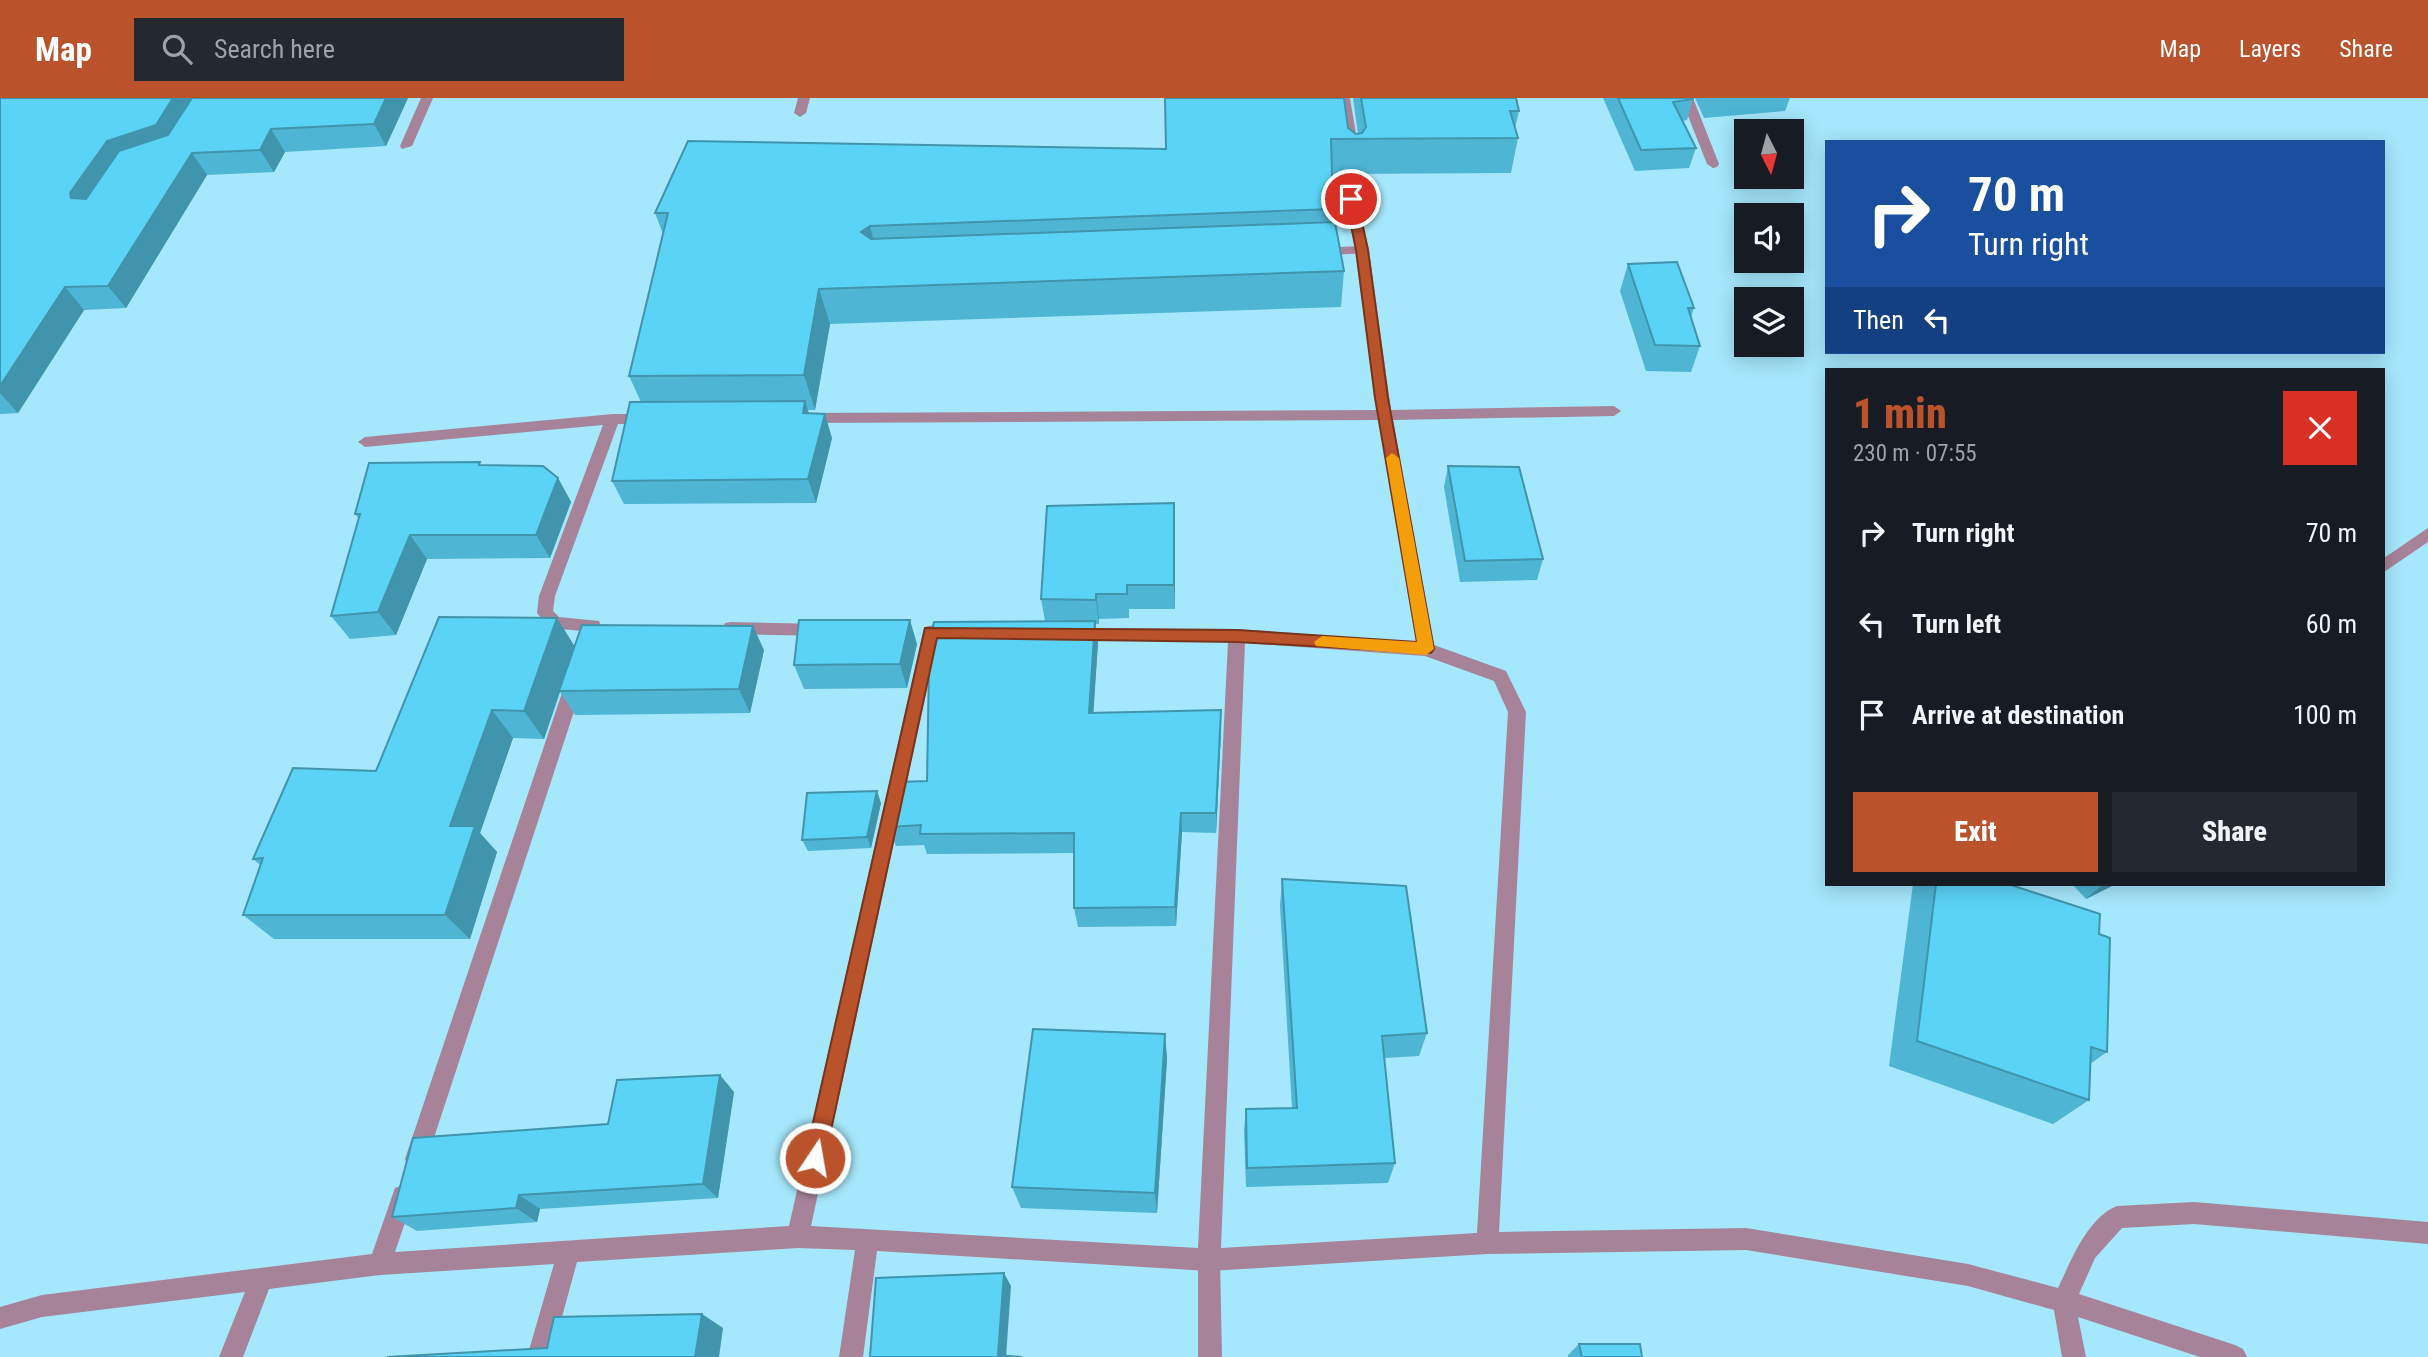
<!DOCTYPE html>
<meta charset="utf-8">
<style>
body{margin:0;font-family:"Roboto Condensed",sans-serif;background:#242831;color:#f1f3f6;height:100vh;display:flex;flex-direction:column;font-size:26px;white-space:nowrap}
*{box-sizing:border-box;margin:0}
p{font-size:23px;color:#9ea1a6}
.icon{flex:none;width:38px;height:38px;fill:none;stroke:currentColor;stroke-width:2;stroke-linecap:round;stroke-linejoin:round}
.map{position:relative;flex:1;overflow:hidden}
.details{position:absolute;left:1825px;top:270px;width:560px;height:518px;display:flex;flex-direction:column;background:#171b24;border-radius:0px;box-shadow:0 4px 18px #0003}
.details>*{flex:none}
.guide{position:absolute;left:1825px;top:42px;width:560px;height:214px;border-radius:0px;box-shadow:0 4px 18px #0003;background:#1a4fa0;color:#fff;overflow:hidden}
.needle{width:46px;rotate:174deg}
.buttons{position:absolute;left:1734px;top:21px;display:grid;gap:14px}
.buttons a{display:grid;place-items:center;width:70px;height:70px;border-radius:0px;background:#171b24;box-shadow:0 4px 18px #0003;font-size:35px}
.pin{position:absolute;display:grid;place-items:center;width:60px;height:60px;color:#fff;margin:-30px;border:4px solid #fff;border-radius:50%;box-shadow:0 2px 7px #0007}
.me{position:absolute;width:77px;margin:-38px;rotate:12deg;stroke-linejoin:round;filter:drop-shadow(0 0 5px #0008)}
.turn{display:flex;align-items:center;gap:24px;height:147px;padding:0 28px;font-size:32px}
.turn .icon{width:91px;height:91px;stroke-width:2.5}
.turn b{display:block;font-size:49px;line-height:60px}
.then{display:flex;align-items:center;height:66px;padding:0 28px;background:#0003;gap:14px;font-size:26px}
.round{display:grid;place-items:center;flex:none;width:74px;height:74px;border-radius:0px;background:#242831}
.head{display:flex;align-items:center;justify-content:space-between;height:119px;padding:0 28px}
h1{font-size:42px;font-weight:800;line-height:52px;color:#ba522b}
.action{display:flex;gap:14px;margin-top:auto;padding:14px 28px}
.action a{flex:1;height:80px;border-radius:0px;background:#ba522b;color:#fff;font-size:28px;font-weight:800;line-height:80px;text-align:center}
.action a+a{background:#242831;color:#f1f3f6}
ul{padding:0;list-style:none}
li{display:flex;align-items:center;gap:21px;height:91px;padding:0 28px}
li div{flex:1}
li b{display:block;font-size:26px}
li em{font-style:normal}
header{display:flex;align-items:center;gap:42px;box-sizing:border-box;height:98px;padding:0 35px;background:#ba522b;color:#fff}
header strong{font-size:33px}
nav{display:flex;gap:38px;margin-inline-start:auto;font-size:24px}
.search{width:490px;height:63px;background:#242831;display:flex;align-items:center;gap:18px;box-sizing:border-box;padding:0 24px;border-radius:0px;color:#9ea1a6;font-size:26px}
.map>svg:first-child{display:block}
.lines{fill:none;stroke-linecap:round;stroke-linejoin:round}
.lane{fill:#a68399;fill-rule:evenodd}
.street{fill:#a68399;fill-rule:evenodd}
.wall{fill:#4eb5d4}
.shaded-wall{fill:#4094ac}
.building{fill:#5bd3f6;stroke:#4094ac;stroke-width:2}
.route{fill:#ba522b;stroke:#79351c;stroke-width:2}
.slow{fill:#f59e0b}
</style>
<header>
<strong>Map</strong>
<div class="search"><svg class="icon" aria-label="search" viewBox="0 0 24 24"><circle cx="10" cy="10" r="6"/><path d="M15 15l6 6"/></svg>Search here</div>
<nav><a>Map</a><a>Layers</a><a>Share</a></nav>
</header>
<div class="map">
<svg width="2428" height="1259" viewBox="0 0 2428 1259">
<rect width="100%" height="100%" fill="#a5e7fc"/>
<g class="lines">
<!-- lane -->
<g class="lane">
<path d="M798 0H810L806 15 800 19 794 15Z"/>
<path d="M1362 148 1369 152 1367 155 1316 158 1309 154 1316 150Z"/>
<path d="M1209 1151 1217 1154 1220 1162 1222 1259H1198V1162L1201 1154Z"/>
</g>
<!-- street -->
<g class="street">
<path d="M421 0H433L412 48 402 51 400 48Z"/>
<path d="M1338 0H1350L1359 54 1357 57 1347 54Z"/>
<path d="M1681 0H1693L1719 66 1717 69 1713 70 1707 66Z"/>
<path d="M1351 97 1357 101 1369 152 1391 312 1614 308 1621 313 1614 318 1393 322 1434 547 1506 573 1526 614 1499 1134 1746 1130 1968 1166 2058 1190C2071 1163 2087 1120 2117 1108L2194 1104 2428 1124V1146L2194 1126 2122 1130 2095 1160 2079 1196 2235 1247 2243 1251 2247 1259H2200L2078 1219 2086 1259H2062L2054 1212 1968 1188 1746 1152 1487 1156 1209 1173 877 1153 863 1259H839L855 1152 798 1150 577 1164 551 1259H527L554 1166 380 1177 269 1191 243 1259H219L245 1194 42 1219 0 1231V1209L42 1197 372 1156 395 1090 403 1087 411 1090 414 1098 395 1154 789 1128 923 534 925 529C936 526 950 526 961 529L963 534 961 539 938 540 811 1128 1198 1150 1228 544 1074 542 1068 541 1066 536 1068 531 1074 530 1237 531 1416 544 1379 322 805 325 798 320 805 315 1377 312 1355 152 1345 101ZM1245 545 1425 558 1494 583 1508 614 1477 1135 1221 1150Z"/>
<path d="M613 316H651L658 321 651 326H618L555 498 553 513 559 519 599 523 601 528 599 533 593 534 549 530 537 515 539 498 603 327 365 349 358 344 365 339Z"/>
<path d="M2428 430V444L2384 474V460Z"/>
<path d="M731 524 822 526 828 527 830 532 828 537 822 538 731 536 725 535 723 530 725 525Z"/>
<path d="M575 576 581 578 584 583 427 1061 424 1069 416 1072 408 1069 405 1061 566 583 569 578Z"/>
</g>
</g>
<!-- wall -->
<g class="wall">
<path d="M0 0H408L386 48 285 54 274 74 207 77 126 210 84 212 18 315 0 316Z"/>
<path d="M1353 0H1516L1519 13 1515 30 1518 40 1511 75 1332 76 1333 111 1332 124 1344 173 1341 209 830 226 815 312H808L809 316 832 340 816 405 624 406 612 383 641 304 629 278 663 136 655 115 1166 51 1348 30 1356 36H1358Z"/>
<path d="M1603 0H1693V1L1687 22 1683 23 1696 50 1689 70 1635 73Z"/>
<path d="M1695 0H1790L1785 13 1704 20Z"/>
<path d="M1628 166 1694 210 1691 219 1700 248 1691 274 1646 273 1620 193Z"/>
<path d="M481 367 558 380 571 404 550 460 427 461 396 537 350 541 331 518 359 421 355 416Z"/>
<path d="M1448 368 1543 461 1537 482 1460 484 1444 389Z"/>
<path d="M1175 431V511H1129V520L1099 521V526H1095L1098 545 1093 615 1221 633 1216 735 1182 734 1176 828 1078 829 1074 810V755L927 756 924 747 896 748 888 729 927 683 929 585 924 568 1045 523 1041 501Z"/>
<path d="M557 520 574 548 764 552 750 615 575 617 560 594 544 641 513 640 480 735 497 754 470 841H274L243 817 260 767 253 761 376 673Z"/>
<path d="M917 546 907 590 804 591 794 567Z"/>
<path d="M881 705 871 750 808 753 802 742Z"/>
<path d="M1282 781 1427 935 1419 958 1384 960 1395 1065 1388 1085 1246 1089 1244 1032 1246 1011 1292 1010 1280 808Z"/>
<path d="M1913 786H2008L2099 836 2107 954 2090 966 2089 1002 2053 1026 1889 968Z"/>
<path d="M2072 786H2116L2086 801Z"/>
<path d="M1165 936 1167 961 1157 1115 1021 1110 1012 1089Z"/>
<path d="M734 994 718 1100 540 1111 537 1124 417 1133 392 1119 608 1026Z"/>
<path d="M1579 1246 1642 1259H1568V1257Z"/>
</g>
<!-- shaded-wall -->
<g class="shaded-wall">
<path d="M173 0H202L171 50 88 118 71 100 70 95 107 43Z"/>
<path d="M386 0H408L386 48 374 26Z"/>
<path d="M271 31 285 54 274 74 260 52Z"/>
<path d="M192 55 207 77 126 210 108 188Z"/>
<path d="M870 128 879 163 861 134Z"/>
<path d="M65 189 84 212 18 315 0 295V288Z"/>
<path d="M819 191 830 226 815 312 804 277Z"/>
<path d="M805 303 813 328 803 315Z"/>
<path d="M825 316 832 340 816 405 808 381Z"/>
<path d="M558 380 571 404 550 460 536 437Z"/>
<path d="M1174 405 1175 431V511L1174 487Z"/>
<path d="M410 437 427 461 396 537 378 514Z"/>
<path d="M1096 496 1099 521V526L1096 502Z"/>
<path d="M557 520 575 549 544 641 524 613Z"/>
<path d="M910 522 917 546 907 590 900 566Z"/>
<path d="M1095 523 1098 545 1092 636 1089 615Z"/>
<path d="M753 528 764 552 750 615 739 591Z"/>
<path d="M492 612 513 640 480 735 497 754 470 841 445 817 450 728Z"/>
<path d="M1221 612V633L1216 735V715Z"/>
<path d="M877 693 881 705 871 750 867 739Z"/>
<path d="M1181 715 1182 734 1176 828 1175 809Z"/>
<path d="M2103 786H2116L2086 801Z"/>
<path d="M1165 936 1167 961 1157 1115 1155 1095Z"/>
<path d="M720 977 734 994 718 1100 703 1086Z"/>
<path d="M519 1097 540 1111 537 1124 516 1110Z"/>
<path d="M1004 1175 1011 1188 1006 1259 998 1257Z"/>
<path d="M702 1216 723 1230 719 1259H695Z"/>
</g>
<!-- building -->
<g class="building">
<path d="M0 0H173L156 27 107 43 70 95 71 100 86 101 119 53 168 37 192 0H386L374 26 271 31 260 52 192 55 108 188 65 189 0 288Z"/>
<path d="M1165 0H1344L1348 30 1356 36 1362 35 1366 29 1361 0H1516L1519 13H1510L1518 40 1331 41 1333 111 870 128 861 134 871 141 1335 124 1344 173 819 191 804 277 629 278 668 115H655L688 43 1166 51Z"/>
<path d="M1618 0H1693V1L1673 4 1696 50 1641 52Z"/>
<path d="M1677 164 1694 210H1688L1700 248 1655 247 1628 166Z"/>
<path d="M805 303 803 315 825 316 808 381 612 383 630 304Z"/>
<path d="M480 364 479 367 543 368 558 380 536 437H410L378 514 331 518 360 416H355L369 365Z"/>
<path d="M1448 368 1519 369 1543 461 1465 463Z"/>
<path d="M1174 405V487H1127V496H1096V502L1041 501 1047 408Z"/>
<path d="M439 519 557 520 524 613 492 612 450 728H475L445 817H243L263 760 253 761 293 670 376 673Z"/>
<path d="M799 522H910L900 566 794 567Z"/>
<path d="M1095 523 1089 615 1221 612 1216 715H1181L1175 809 1074 810V735L920 736 921 727 888 729 898 684 927 683 929 568H924L934 524Z"/>
<path d="M582 527 753 528 739 591 559 593Z"/>
<path d="M877 693 867 739 802 742 807 695Z"/>
<path d="M1282 781 1406 788 1427 935 1382 938 1395 1065 1247 1070 1246 1011 1297 1010Z"/>
<path d="M1936 786H2008L2100 816 2099 836 2110 840 2107 954 2091 949 2089 1002 1917 943Z"/>
<path d="M1033 931 1165 936 1155 1095 1012 1089Z"/>
<path d="M720 977 703 1086 519 1097 516 1110 392 1119 413 1040 608 1026 617 982Z"/>
<path d="M1004 1175 998 1257 1022 1259H870L876 1180Z"/>
<path d="M702 1216 695 1259H387L547 1250 554 1219Z"/>
<path d="M1579 1246H1640L1642 1259H1582Z"/>
</g>
<!-- route -->
<path class="route" d="M1351 97 1357 101 1368 152 1388 300 1434 551 1431 555 1237 544 937 540 825 1060 822 1067 815 1070 808 1067 805 1060 925 530 1237 532 1417 544 1375 300 1356 152 1346 101Z"/>
<!-- slow -->
<path class="slow" d="M1392 355 1399 360 1434 551 1426 557 1316 548 1314 544 1322 538 1417 544 1386 360Z"/>
</svg>
<div class="buttons">
<a><svg class="needle" viewBox="-14 -14 28 28"><path d="M0-13l5 13h-10z" fill="#e53935"/><path d="M0 13l5-13h-10z" fill="#9ea1a6"/></svg></a>
<a><svg class="icon" aria-label="sound" viewBox="0 0 24 24"><path d="M4 9h4l5-4v14l-5-4H4zM17 9q2 3 0 6"/></svg></a>
<a><svg class="icon" aria-label="layers" viewBox="0 0 24 24"><path d="M12 4l9 5-9 5-9-5zM3 14l9 5 9-5"/></svg></a>
</div>
<div class="pin" style="left:1351px;top:101px;background:#d93025"><svg class="icon" aria-label="arrive" viewBox="0 0 24 24"><path d="M6 21V4h12l-3 4 3 4H6"/></svg></div>
<svg class="me" style="left:815px;top:1060px" viewBox="-20 -20 40 40"><circle r="17" fill="#ba522b" stroke="#fff" stroke-width="3"/><path d="M0-11L8 9 0 5-8 9z" fill="#fff"/></svg>
<div class="guide">
<div class="turn"><svg class="icon" aria-label="right" viewBox="0 0 24 24"><path d="M7 20v-9h11M14 6l5 5-5 5"/></svg><div><b>70 m</b>Turn right</div></div>
<div class="then">Then<svg class="icon" aria-label="left" viewBox="0 0 24 24"><path d="M17 20v-9H6M10 6l-5 5 5 5"/></svg></div>
</div>
<section class="details">
<div class="head"><div><h1>1 min</h1><p>230 m · 07:55</p></div><a class="round" style="background:#d93025;color:#fff"><svg class="icon" aria-label="close" viewBox="0 0 24 24"><path d="M6 6l12 12M18 6L6 18"/></svg></a></div>
<ul>
<li><svg class="icon" aria-label="right" viewBox="0 0 24 24"><path d="M7 20v-9h11M14 6l5 5-5 5"/></svg><div><b>Turn right</b></div><em>70 m</em></li>
<li><svg class="icon" aria-label="left" viewBox="0 0 24 24"><path d="M17 20v-9H6M10 6l-5 5 5 5"/></svg><div><b>Turn left</b></div><em>60 m</em></li>
<li><svg class="icon" aria-label="arrive" viewBox="0 0 24 24"><path d="M6 21V4h12l-3 4 3 4H6"/></svg><div><b>Arrive at destination</b></div><em>100 m</em></li>
</ul>
<div class="action"><a>Exit</a><a>Share</a></div>
</section>
</div>
